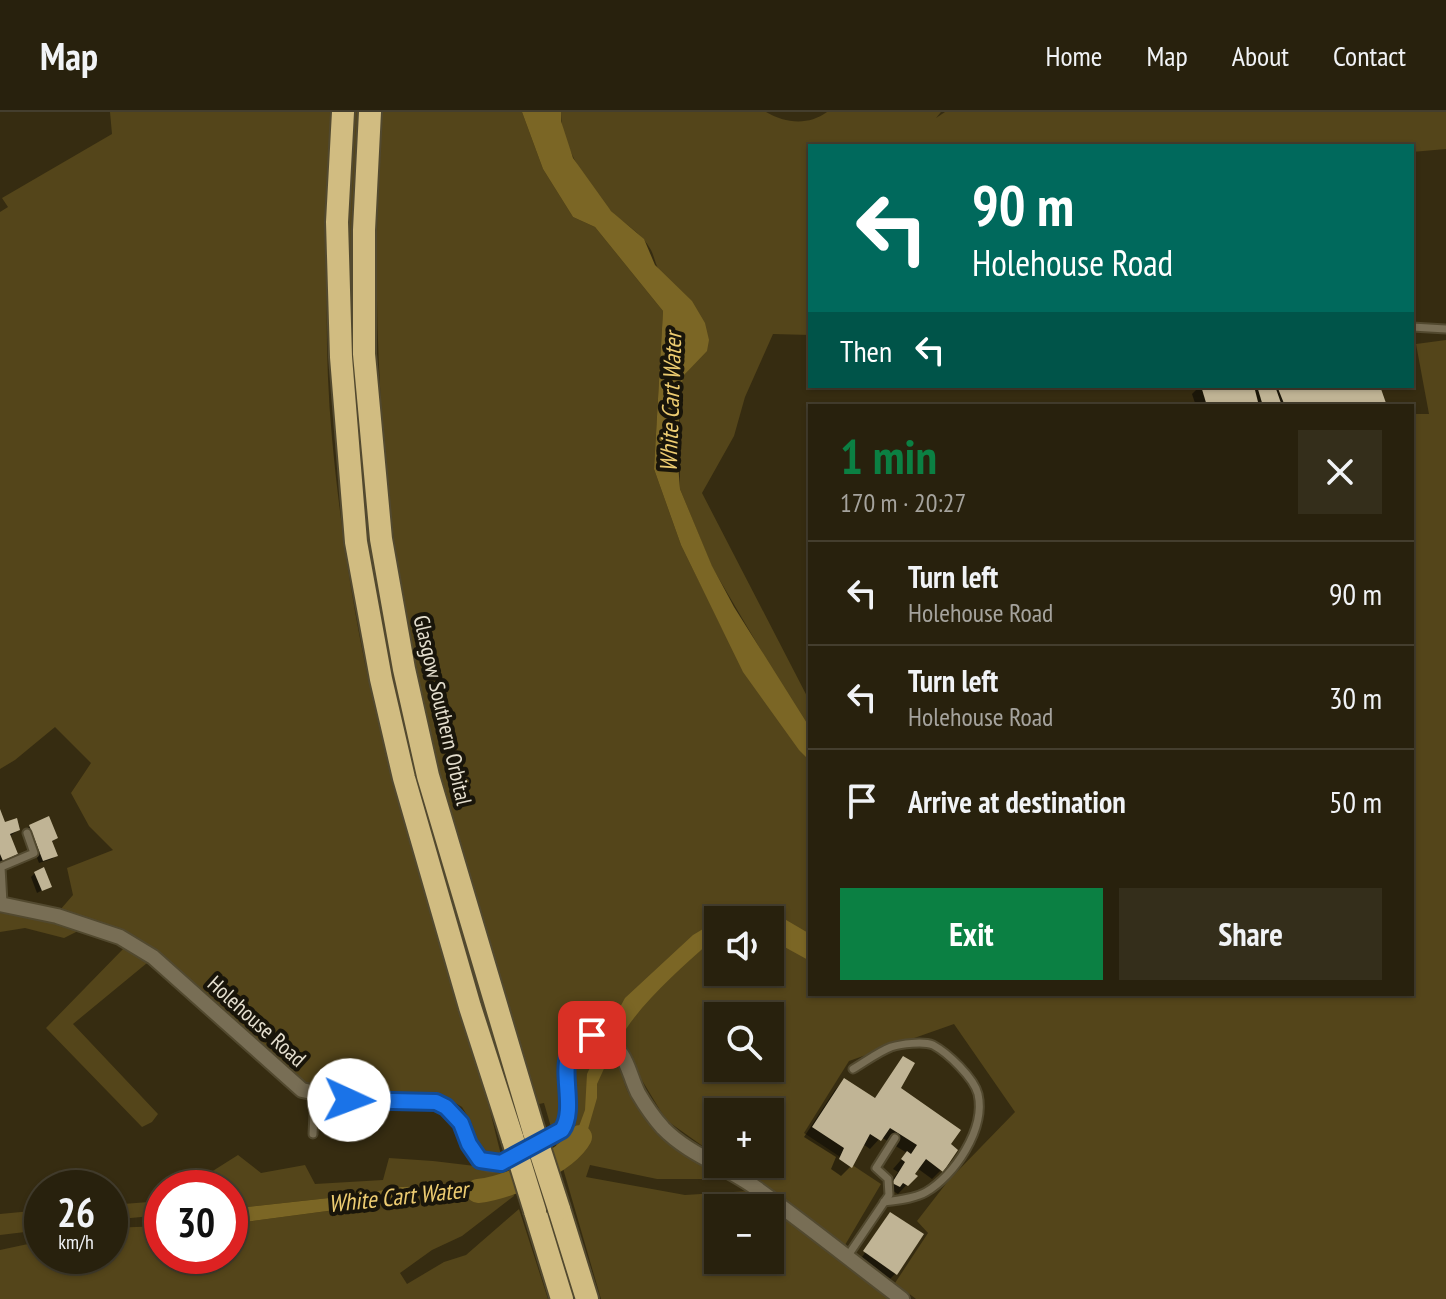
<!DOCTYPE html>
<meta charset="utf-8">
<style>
body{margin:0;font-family:"PT Sans Narrow",sans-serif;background:#342e1b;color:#f1f3f6;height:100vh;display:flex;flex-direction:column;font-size:30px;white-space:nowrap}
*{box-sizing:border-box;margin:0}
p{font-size:26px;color:#a5a39d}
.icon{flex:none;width:44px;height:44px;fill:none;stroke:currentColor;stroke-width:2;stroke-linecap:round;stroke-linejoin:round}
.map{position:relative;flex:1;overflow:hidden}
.details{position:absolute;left:808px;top:292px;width:606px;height:592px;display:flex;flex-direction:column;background:#28210d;border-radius:0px;box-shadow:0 2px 6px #0004,0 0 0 2px #443e2e}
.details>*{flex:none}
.top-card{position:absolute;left:808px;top:32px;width:606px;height:244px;border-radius:0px;box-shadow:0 2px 6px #0004,0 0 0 2px #443e2e;background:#00695c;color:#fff;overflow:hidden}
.fabs{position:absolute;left:704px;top:794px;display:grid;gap:16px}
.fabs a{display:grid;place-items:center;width:80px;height:80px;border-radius:0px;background:#28210d;box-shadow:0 2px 6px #0004,0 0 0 2px #443e2e;font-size:40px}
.speed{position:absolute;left:24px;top:1058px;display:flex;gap:16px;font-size:40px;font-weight:700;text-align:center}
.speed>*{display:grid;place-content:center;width:104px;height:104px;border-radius:50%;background:#28210d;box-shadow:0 2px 6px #0004,0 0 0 2px #443e2e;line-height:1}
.speed small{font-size:20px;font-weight:400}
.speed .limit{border:12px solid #d22;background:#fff;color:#111}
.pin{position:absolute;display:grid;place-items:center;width:68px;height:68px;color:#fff;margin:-34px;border-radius:16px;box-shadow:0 4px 12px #0006}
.me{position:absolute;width:88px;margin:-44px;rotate:92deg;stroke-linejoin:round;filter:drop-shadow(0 0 6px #0008)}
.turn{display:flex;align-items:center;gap:28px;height:168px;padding:0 32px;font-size:36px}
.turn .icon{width:104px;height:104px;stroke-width:2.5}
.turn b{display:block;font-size:56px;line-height:68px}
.then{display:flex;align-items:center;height:76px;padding:0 32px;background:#0003;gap:16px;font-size:30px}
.round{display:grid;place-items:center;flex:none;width:84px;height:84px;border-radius:0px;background:#342e1b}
.headline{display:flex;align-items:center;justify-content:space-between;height:136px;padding:0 32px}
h1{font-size:48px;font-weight:600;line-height:60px;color:#0b8043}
.action{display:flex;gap:16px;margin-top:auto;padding:16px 32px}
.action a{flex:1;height:92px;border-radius:0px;background:#0b8043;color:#fff;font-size:32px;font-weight:600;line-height:92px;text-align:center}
.action a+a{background:#342e1b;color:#f1f3f6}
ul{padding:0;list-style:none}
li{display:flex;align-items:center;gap:24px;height:104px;padding:0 32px;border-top:2px solid #443e2e}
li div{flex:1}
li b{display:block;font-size:30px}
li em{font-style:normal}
header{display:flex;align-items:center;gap:48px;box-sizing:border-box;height:112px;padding:0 40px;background:#28210d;border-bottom:2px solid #443e2e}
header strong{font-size:38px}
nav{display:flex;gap:44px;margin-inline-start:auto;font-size:28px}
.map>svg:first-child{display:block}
.green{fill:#54451a;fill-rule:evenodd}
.water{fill:#7b6625}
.shadow{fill:#0007}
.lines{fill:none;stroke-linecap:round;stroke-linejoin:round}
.river{stroke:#7b6625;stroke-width:24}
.building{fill:#c0b495}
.service-casing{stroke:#52492f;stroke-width:11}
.minor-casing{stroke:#52492f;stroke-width:18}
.trunk-casing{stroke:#52492f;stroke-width:26}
.service{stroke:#786e55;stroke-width:7}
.minor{stroke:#786e55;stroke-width:14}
.trunk{stroke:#d1bc81;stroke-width:22}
.trunk-bridge-casing{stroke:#52492f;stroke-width:26;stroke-linecap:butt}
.trunk-bridge{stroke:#d1bc81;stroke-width:22}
.route-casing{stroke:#114b97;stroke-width:20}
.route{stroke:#1a73e8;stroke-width:14}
.labels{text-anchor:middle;stroke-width:8;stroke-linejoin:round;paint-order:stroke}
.street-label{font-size:22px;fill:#e5dfcf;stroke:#19150a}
.water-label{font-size:24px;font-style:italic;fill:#edcc71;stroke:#19150a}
</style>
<header>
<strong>Map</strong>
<nav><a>Home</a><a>Map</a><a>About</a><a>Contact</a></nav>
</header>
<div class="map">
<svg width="1446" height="1187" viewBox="0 0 1446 1187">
<rect width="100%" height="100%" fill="#362c11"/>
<!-- green -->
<g class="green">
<path d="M110 0H335C328 106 322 219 332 326 340 413 355 515 376 600 405 719 444 836 478 954 487 984 494 1016 502 1047L488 1043 480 1036 471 1010 462 995 443 984 324 980 307 974 137 825 60 798 73 783 67 756 113 738 89 714 71 681 91 651 55 615 15 648 0 657V100L8 95 2 86 112 22Z"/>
<path d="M351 0H363L357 119 413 638 460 813 526 1019 518 1021 417 681 388 564 365 427 349 277 346 153Z"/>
<path d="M382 0H522L543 57 573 105 595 115 663 199 654 357 681 433 722 516 762 540 712 455 680 377V279L684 263 690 256 661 161C655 153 655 146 651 138 642 121 624 112 611 99 589 76 560 32 561 0H766C785 11 808 14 827 0H941L936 6 945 0H1446V37L1412 40V34H810V223L773 222 745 285 734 324 702 381 810 590V882H1412V302H1429L1416 232 1446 228V1187H916L895 1171 928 1121 917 1109 948 1069 1015 1000 954 912 849 949 804 1021 881 1072 845 1133 729 1052H770V1000H718V1045L666 1008 623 937C608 995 685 1040 725 1067H657L590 1053 586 1065 685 1083 749 1079 894 1187H601L544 991 539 992C497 853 451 715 417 573 409 542 406 509 401 478 377 321 371 158 382 0ZM718 808H770V860H718ZM718 904H770V956H718ZM718 1096H770V1148H718Z"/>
<path d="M0 801 39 805 78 819 64 826 25 816 0 820Z"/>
<path d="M125 835 147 851 73 912 158 1002 152 1010 142 1015 46 916Z"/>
<path d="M238 1043 261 1061 305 1053 315 1072 383 1068 389 1046 433 1049 475 1054 497 1061 506 1060 508 1067 496 1071 401 1075 347 1084 230 1097V1076H217L208 1062Z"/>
<path d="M511 1075 514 1084 462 1124 432 1138 400 1161 407 1172 444 1150 466 1143 519 1097 548 1187H0V1138L42 1129V1144H110V1116L162 1114V1144H230V1112L365 1094 372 1088 445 1082 496 1085Z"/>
<path d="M162 1089V1103L110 1108V1093Z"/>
<path d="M42 1098V1118L0 1123V1102Z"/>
</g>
<!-- water -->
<g class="water">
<path d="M522 0H561V9L573 46 611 99 644 127 655 153 692 189 705 211 709 228 707 239 684 263 680 279 678 352 680 377 712 454 734 495 810 616V649L799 638 743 560 681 433 654 357 663 199 595 115 573 105 543 57Z"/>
<path d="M736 797 776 802 810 822V849L770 827V808H718Z"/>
<path d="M718 808V829L709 831C679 858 635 896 618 931L606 921 625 886 693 823Z"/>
<path d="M602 930 613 937 597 972V986L584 1031 574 1044 561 1050 558 1040 565 1036 578 1017 585 998 587 962Z"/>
<path d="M508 1067 511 1075 496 1085 445 1082 372 1088 365 1094 230 1112V1097L347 1084 401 1075 496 1071Z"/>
</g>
<!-- shadow -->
<g class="shadow">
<path d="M1200 274H1378L1385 294H1196L1192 282Z"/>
<path d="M0 702 4 713 18 718 9 725 16 741 0 752Z"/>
<path d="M30 714 56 726 51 731 56 743 52 747 39 751 26 718Z"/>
<path d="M35 761 50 774 37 781 31 765Z"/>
<path d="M904 947 898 977 949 1032 941 1058 932 1067 917 1056 912 1062 915 1064 898 1082 893 1079 889 1083 884 1080 898 1060 893 1057 907 1041 881 1025 870 1037 863 1032 850 1055 841 1064 831 1057 836 1045 804 1025 835 978 844 969 874 987Z"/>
<path d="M888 1107 896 1161 889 1168 860 1148Z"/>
</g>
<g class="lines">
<!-- river -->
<path class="river" d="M478 1079C506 1076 566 1051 580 1025"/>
</g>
<!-- building -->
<g class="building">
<path d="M1201 274H1254L1259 294H1207Z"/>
<path d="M1257 274H1275L1282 294H1263Z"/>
<path d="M1277 274H1380L1387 294H1285Z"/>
<path d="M0 697 5 710 17 706 20 718 10 722 18 742 3 749 0 742Z"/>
<path d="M49 704 58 726 52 729 58 744 43 749 29 713Z"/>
<path d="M44 755 52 775 42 779 34 760Z"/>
<path d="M903 944 915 951 901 976 961 1018 951 1032 958 1038 943 1060 926 1047 915 1062 918 1064 908 1074 903 1071 900 1075 892 1071 905 1050 901 1047 907 1039 911 1042 917 1033 890 1016 881 1029 870 1022 852 1056 839 1047 844 1036 812 1015 844 966 875 986Z"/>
<path d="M890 1100 924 1122 897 1163 863 1139Z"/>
</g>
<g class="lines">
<!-- service casing -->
<g class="service-casing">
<g id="service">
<path d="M1412 215 1446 217"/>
<path d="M3 791 1 755 34 741 27 721"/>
<path d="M853 957C865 950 878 940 891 935 901 932 923 929 933 933 948 941 974 966 978 982 986 1017 954 1064 926 1080 914 1087 897 1088 884 1090"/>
<path d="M313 1022 315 982"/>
<path d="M847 1145 889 1083 888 1067 876 1056 895 1026"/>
</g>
</g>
<!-- minor casing -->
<g class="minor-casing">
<path id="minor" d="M0 792 57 804 120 825 153 845 302 978 349 988 436 990C446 995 454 1000 460 1010 469 1026 474 1058 500 1051 519 1047 545 1028 562 1018 580 991 547 940 586 924 593 921 597 925 603 927 627 937 628 961 638 981 645 993 654 1006 663 1016 689 1043 726 1054 756 1076 805 1111 853 1150 902 1187"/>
</g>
<!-- trunk casing -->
<g class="trunk-casing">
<g id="trunk">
<path d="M343 0 337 110 341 245 356 430 381 567 404 666 470 895 513 1028"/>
<path d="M370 0 364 118V242L381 427 404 557 428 664 534 1020"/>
<path d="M559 1097 587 1187"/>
<path d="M535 1099 562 1187"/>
</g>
</g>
<!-- service -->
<use href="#service" class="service"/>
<!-- minor -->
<use href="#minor" class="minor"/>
<!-- trunk -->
<use href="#trunk" class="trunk"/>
<!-- trunk-bridge casing -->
<g class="trunk-bridge-casing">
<g id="trunk-bridge">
<path d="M534 1020 559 1097"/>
<path d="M513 1028 535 1099"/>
</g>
</g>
<!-- trunk-bridge -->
<use href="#trunk-bridge" class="trunk-bridge"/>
</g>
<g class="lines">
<!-- route casing -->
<g class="route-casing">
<path id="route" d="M349 988 436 990 446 995 461 1011 469 1032 480 1048 501 1051 562 1018C581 990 545 934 592 923"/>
</g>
<!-- route -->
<use href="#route" class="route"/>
</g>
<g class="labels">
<!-- street labels -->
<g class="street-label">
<text transform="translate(443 598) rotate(77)" y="8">Glasgow Southern Orbital</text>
<text transform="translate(257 909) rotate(42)" y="8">Holehouse Road</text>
</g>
<!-- water labels -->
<g class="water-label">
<text transform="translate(671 290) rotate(-88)" y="8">White Cart Water</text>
<text transform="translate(398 1085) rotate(-6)" y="8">White Cart Water</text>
</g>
</g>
</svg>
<div class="fabs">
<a><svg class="icon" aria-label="sound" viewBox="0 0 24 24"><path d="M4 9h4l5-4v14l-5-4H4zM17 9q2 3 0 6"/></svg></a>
<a><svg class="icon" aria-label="search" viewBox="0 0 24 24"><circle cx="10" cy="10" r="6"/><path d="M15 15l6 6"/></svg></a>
<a>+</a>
<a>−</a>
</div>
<div class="speed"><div>26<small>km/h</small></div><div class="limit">30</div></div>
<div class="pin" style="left:592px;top:923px;background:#d93025"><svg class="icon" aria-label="arrive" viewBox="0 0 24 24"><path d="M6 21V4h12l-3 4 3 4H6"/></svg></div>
<svg class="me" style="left:349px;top:988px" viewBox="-20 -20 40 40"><circle r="19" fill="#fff"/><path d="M0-13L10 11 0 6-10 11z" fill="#1a73e8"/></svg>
<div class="top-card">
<div class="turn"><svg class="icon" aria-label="left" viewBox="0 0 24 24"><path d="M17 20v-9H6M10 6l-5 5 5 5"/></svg><div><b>90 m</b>Holehouse Road</div></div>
<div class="then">Then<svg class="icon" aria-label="left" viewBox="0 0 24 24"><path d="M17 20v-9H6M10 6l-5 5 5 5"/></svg></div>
</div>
<section class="details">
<div class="headline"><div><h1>1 min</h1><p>170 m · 20:27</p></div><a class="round"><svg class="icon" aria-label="close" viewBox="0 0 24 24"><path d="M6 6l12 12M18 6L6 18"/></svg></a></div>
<ul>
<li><svg class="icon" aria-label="left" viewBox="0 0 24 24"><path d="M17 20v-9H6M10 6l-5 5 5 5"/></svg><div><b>Turn left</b><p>Holehouse Road</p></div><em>90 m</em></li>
<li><svg class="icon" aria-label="left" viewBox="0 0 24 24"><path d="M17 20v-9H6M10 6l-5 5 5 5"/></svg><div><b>Turn left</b><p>Holehouse Road</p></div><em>30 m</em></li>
<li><svg class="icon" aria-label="arrive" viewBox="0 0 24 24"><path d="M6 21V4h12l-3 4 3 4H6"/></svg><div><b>Arrive at destination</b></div><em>50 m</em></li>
</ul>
<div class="action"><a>Exit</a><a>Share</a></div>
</section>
</div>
